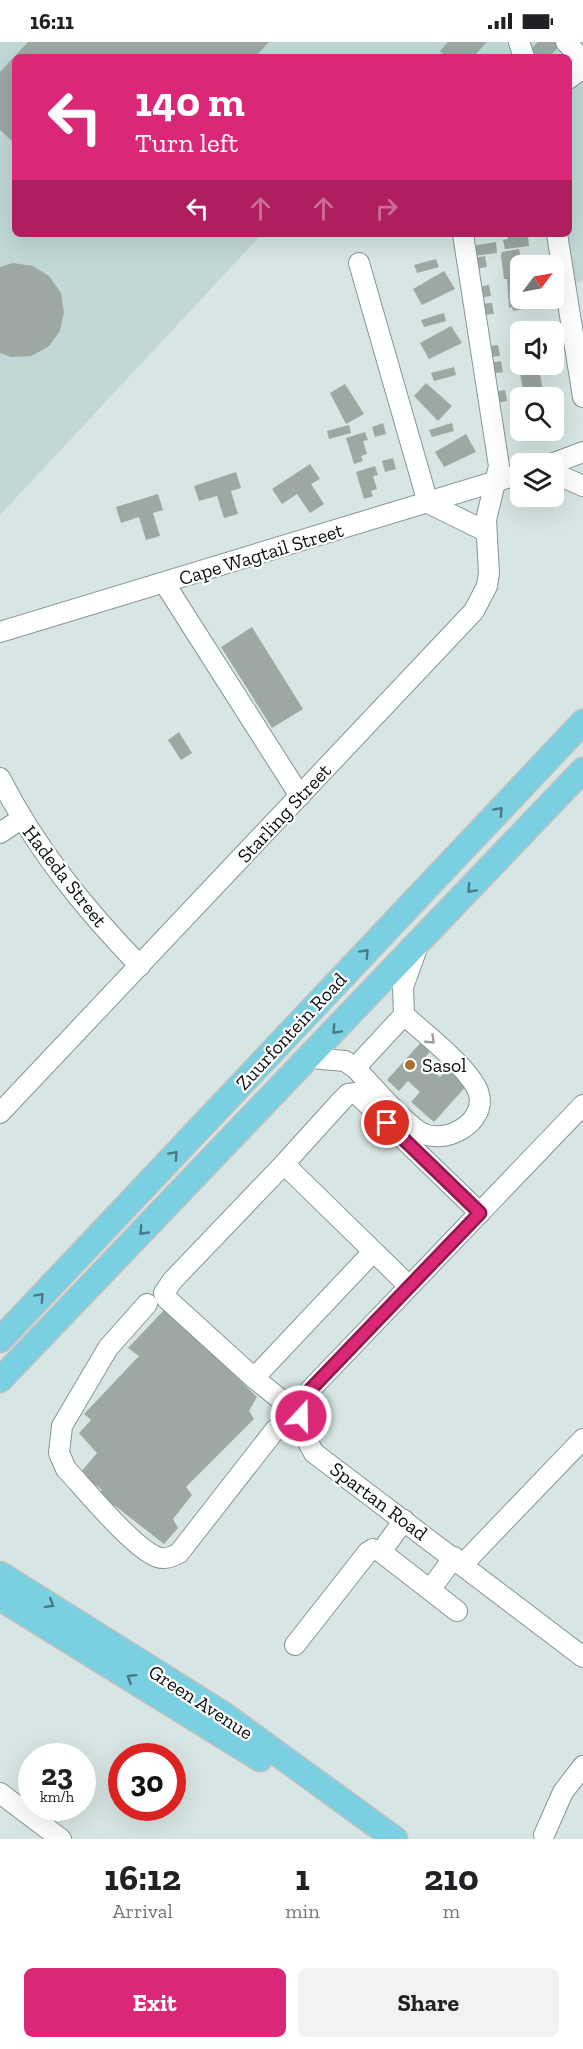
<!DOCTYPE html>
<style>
body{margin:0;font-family:"Zilla Slab",serif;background:#f2f2f2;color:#202124;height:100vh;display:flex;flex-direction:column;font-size:22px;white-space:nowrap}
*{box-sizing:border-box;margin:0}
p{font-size:20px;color:#757577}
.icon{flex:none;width:33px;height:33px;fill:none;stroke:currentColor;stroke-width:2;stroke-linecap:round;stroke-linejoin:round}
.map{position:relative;height:1797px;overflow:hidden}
.details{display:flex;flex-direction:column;background:#fff;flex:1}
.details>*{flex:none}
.top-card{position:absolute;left:12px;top:12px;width:560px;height:183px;border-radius:9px;box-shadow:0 6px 24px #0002;background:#db2777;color:#fff;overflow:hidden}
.needle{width:39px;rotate:58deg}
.fabs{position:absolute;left:510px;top:213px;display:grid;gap:12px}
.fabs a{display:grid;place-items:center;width:54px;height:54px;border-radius:9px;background:#fff;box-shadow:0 6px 24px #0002;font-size:30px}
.speed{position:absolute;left:18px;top:1701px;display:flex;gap:12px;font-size:30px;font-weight:700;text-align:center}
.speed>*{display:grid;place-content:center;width:78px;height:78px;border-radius:50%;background:#fff;box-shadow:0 6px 24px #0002;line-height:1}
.speed small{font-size:15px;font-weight:400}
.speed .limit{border:9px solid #d22;background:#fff;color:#111}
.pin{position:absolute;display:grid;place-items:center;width:51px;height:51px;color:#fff;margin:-26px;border:3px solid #fff;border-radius:50%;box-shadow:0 2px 6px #0007}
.me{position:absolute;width:66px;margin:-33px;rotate:21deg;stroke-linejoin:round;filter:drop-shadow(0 0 4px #0008)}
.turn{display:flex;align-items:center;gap:21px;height:126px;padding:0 24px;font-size:27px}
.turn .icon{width:78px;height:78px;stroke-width:2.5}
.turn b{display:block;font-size:42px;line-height:51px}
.lanes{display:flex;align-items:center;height:57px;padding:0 24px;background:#0003;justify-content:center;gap:30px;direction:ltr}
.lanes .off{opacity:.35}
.eta{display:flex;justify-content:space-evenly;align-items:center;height:102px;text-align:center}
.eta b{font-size:36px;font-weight:700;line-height:42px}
.primary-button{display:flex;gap:12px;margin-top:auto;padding:12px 24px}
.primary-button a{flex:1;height:69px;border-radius:9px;background:#db2777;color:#fff;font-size:24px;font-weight:700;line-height:69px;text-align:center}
.primary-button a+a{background:#f2f2f2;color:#202124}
.status{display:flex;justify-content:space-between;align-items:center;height:42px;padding:0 30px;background:#fff;direction:ltr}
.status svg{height:16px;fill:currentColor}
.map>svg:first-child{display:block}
.built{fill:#c1d8d6}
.building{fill:#9da8a2}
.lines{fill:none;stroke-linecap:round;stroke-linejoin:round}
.minor-casing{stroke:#889594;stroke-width:22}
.major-casing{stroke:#c0c1c1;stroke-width:27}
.minor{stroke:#fff;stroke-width:20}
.major{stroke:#7ad0e0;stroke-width:24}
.oneway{stroke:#497a83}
.oneway2{stroke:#9ea0a0}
.route-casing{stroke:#8e194d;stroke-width:15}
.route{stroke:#db2777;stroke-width:10}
.poi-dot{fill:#aa7030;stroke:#fff;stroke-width:2}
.labels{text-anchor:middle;stroke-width:4.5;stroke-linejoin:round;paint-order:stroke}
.street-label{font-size:20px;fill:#0d1212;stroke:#fff}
.poi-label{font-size:20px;fill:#0d1212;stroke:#fff;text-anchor:start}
</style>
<div class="status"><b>16:11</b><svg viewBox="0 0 49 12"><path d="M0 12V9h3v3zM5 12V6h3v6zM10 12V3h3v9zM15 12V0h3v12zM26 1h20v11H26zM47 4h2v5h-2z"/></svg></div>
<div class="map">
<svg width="583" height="1797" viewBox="0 0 583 1797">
<rect width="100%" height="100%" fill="#d7e6e4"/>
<!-- built -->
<path class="built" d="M0 0H583V238L573 243 564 192H568V15H15V192H262L0 473Z"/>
<!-- building -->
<g class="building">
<path d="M28 0H269L255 15H15V102L0 88V30Z"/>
<path d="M448 0H487L473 15H446L440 9Z"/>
<path d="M538 0H563L549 15H535L529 9Z"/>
<path d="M499 192H524L528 194 529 204 505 207 503 198 508 197V194L500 195Z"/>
<path d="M496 200 497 211 474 214 472 204Z"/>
<path d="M519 207 522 224 520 256H528L529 266 513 269 512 265 509 266 507 237H504L501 214 502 210Z"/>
<path d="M485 214 487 225 475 227 474 216Z"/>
<path d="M436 217 439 225 417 231 414 223Z"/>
<path d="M13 221 33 224 49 234 61 251 64 270 60 289 48 305 31 314 11 315 0 311V225Z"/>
<path d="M444 229 455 247 422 263 413 247Z"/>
<path d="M489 243 491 254 479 256 477 245Z"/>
<path d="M492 261 494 272 482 273 480 262Z"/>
<path d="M444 271 446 279 424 285 421 278Z"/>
<path d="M451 284 462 301 429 317 420 301Z"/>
<path d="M520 297V322H538L544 354H524L520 331 522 330 515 302 517 298Z"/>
<path d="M498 303 500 314 489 315 487 304Z"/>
<path d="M501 319 503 330 491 332 489 321Z"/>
<path d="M454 325 456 333 434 339 431 331Z"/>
<path d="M426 341 452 364 438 379 414 354Z"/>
<path d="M345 342 364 372 346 382 330 351Z"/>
<path d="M505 348 507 359 496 361 494 350Z"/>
<path d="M383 381 386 392 375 395 372 385Z"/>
<path d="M452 381 454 389 432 395 429 388Z"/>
<path d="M349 383 351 391 329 397 327 389Z"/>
<path d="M365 390 368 398 363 399 367 412 361 414 363 419 354 422 346 396Z"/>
<path d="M466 392 476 410 444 425 435 410Z"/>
<path d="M393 416 396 427 385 430 382 419Z"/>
<path d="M310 422 320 437 311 442 324 462 310 471 297 452 282 462 272 447Z"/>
<path d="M375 424 378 433 373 434 377 447 371 449 373 454 364 457 356 430Z"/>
<path d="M236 430 241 446 231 449 238 472 224 476 217 454 199 459 194 444Z"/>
<path d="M158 452 163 468 153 471 160 494 146 498 139 475 121 481 116 465Z"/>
<path d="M252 585 303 667 272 686 221 605Z"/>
<path d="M179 690 192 711 181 718 168 698Z"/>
<path d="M424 997 433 1006 422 1019 440 1035 449 1025 468 1042 434 1080 411 1060 420 1050 408 1039 399 1049 387 1038Z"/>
<path d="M166 1266 257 1355 249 1369 254 1377 186 1445 192 1453 173 1477 178 1486 164 1502 114 1463 109 1466 97 1453 102 1448 80 1431 97 1411 79 1391 91 1378 84 1372 139 1314 128 1306Z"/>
</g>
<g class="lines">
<!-- minor casing -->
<g class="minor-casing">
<g id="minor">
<path d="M519 0 524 15"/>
<path d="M566 0C575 9 581 16 579 29L568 37"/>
<path d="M557 192 583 355"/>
<path d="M359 221 428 461 485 489"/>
<path d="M551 422 583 410"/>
<path d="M554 431 583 444"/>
<path d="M165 542 300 754"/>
<path d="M0 590 520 432"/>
<path d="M0 736C36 807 85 867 140 924"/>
<path d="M0 791 21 777"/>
<path d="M310 1016 345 1019 355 1026C375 1046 394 1071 417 1088 442 1107 490 1080 478 1049 469 1026 423 990 404 973L403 945 417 906"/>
<path d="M355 1026 404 973"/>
<path d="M583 1063 310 1348C298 1373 300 1388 314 1411L583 1615"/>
<path d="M0 1071 474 569 487 544 489 531 486 478 499 424 463 192"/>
<path d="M284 1122 173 1238 164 1251 166 1256 254 1336 372 1211"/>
<path d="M409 1244 284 1122 342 1058 348 1052 356 1051 480 1171"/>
<path d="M147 1262 108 1306 62 1384 59 1411 66 1427C86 1448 132 1505 157 1515 165 1518 172 1515 179 1511L275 1388 282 1383 300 1379"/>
<path d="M254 1336 301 1374"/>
<path d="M381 1510 404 1478"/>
<path d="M463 1522 583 1397"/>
<path d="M430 1548 454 1515"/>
<path d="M295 1603 368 1510 373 1507 381 1510 457 1569"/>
<path d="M0 1751 61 1797"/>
<path d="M544 1793 563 1750 583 1724"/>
</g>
</g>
<!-- major casing -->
<g class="major-casing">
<g id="major">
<path d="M0 1298 583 680"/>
<path d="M0 1338 583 728"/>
<path d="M0 1532 223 1672 395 1797"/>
<path d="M0 1556 260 1717"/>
</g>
</g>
<!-- minor -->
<use href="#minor" class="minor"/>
<!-- major -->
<use href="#major" class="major"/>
</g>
<!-- one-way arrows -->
<defs><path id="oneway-chevron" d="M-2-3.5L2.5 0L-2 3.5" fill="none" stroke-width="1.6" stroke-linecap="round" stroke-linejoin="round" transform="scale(1.5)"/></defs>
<g class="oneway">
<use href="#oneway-chevron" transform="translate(499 769) rotate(-47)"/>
<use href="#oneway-chevron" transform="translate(471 847) rotate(133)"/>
<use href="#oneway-chevron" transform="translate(365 911) rotate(-47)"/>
<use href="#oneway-chevron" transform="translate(336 988) rotate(133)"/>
<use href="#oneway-chevron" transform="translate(174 1113) rotate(-47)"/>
<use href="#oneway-chevron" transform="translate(143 1189) rotate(134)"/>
<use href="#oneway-chevron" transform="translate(40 1255) rotate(-47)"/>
<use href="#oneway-chevron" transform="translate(50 1562) rotate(31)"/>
<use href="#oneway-chevron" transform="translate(131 1636) rotate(-148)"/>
</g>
<use class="oneway2" href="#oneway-chevron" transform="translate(431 998) rotate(43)"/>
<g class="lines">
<!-- route casing -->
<g class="route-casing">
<path id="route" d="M301 1374 302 1364 310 1348 480 1171 387 1081"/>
</g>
<!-- route -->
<use href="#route" class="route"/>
</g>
<!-- markers -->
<circle class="poi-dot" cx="410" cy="1023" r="6"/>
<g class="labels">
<!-- street labels -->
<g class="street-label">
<text transform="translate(261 512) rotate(-17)" y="7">Cape Wagtail Street</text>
<text transform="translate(284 771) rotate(-47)" y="7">Starling Street</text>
<text transform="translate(65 834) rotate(52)" y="7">Hadeda Street</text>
<text transform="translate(291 989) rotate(-47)" y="7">Zuurfontein Road</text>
<text transform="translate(379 1459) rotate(37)" y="7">Spartan Road</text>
<text transform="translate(201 1660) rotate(33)" y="7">Green Avenue</text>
</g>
<!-- poi labels -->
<g class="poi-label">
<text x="422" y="1030">Sasol</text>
</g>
</g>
</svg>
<div class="fabs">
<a><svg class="needle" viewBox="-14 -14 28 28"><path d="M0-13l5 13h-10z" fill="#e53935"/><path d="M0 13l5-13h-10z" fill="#757577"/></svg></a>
<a><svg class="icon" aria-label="sound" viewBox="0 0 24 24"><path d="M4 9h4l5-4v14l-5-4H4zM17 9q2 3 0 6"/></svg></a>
<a><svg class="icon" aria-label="search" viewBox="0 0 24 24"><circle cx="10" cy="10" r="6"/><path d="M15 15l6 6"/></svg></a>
<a><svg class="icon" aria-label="layers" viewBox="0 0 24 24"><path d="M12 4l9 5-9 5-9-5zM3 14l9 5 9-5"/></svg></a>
</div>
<div class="speed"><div>23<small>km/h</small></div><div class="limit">30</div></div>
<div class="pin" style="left:387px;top:1081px;background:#d93025"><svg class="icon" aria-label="arrive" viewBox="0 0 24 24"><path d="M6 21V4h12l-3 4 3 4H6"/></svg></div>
<svg class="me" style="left:301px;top:1374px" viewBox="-20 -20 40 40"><circle r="17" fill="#db2777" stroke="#fff" stroke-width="3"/><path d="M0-11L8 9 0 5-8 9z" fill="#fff"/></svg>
<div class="top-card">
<div class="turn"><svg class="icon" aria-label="left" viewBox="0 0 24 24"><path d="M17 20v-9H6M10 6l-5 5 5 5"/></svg><div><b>140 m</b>Turn left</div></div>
<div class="lanes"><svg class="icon" aria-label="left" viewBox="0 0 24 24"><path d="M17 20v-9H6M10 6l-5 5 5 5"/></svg><svg class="icon off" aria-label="ahead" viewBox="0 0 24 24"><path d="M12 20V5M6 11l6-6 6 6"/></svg><svg class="icon off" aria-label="ahead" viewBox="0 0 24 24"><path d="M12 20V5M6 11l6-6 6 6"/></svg><svg class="icon off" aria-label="right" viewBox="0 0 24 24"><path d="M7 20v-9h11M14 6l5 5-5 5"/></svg></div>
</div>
</div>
<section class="details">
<div class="eta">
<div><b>16:12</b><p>Arrival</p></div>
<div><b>1</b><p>min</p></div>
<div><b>210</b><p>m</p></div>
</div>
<div class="primary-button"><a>Exit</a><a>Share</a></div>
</section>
